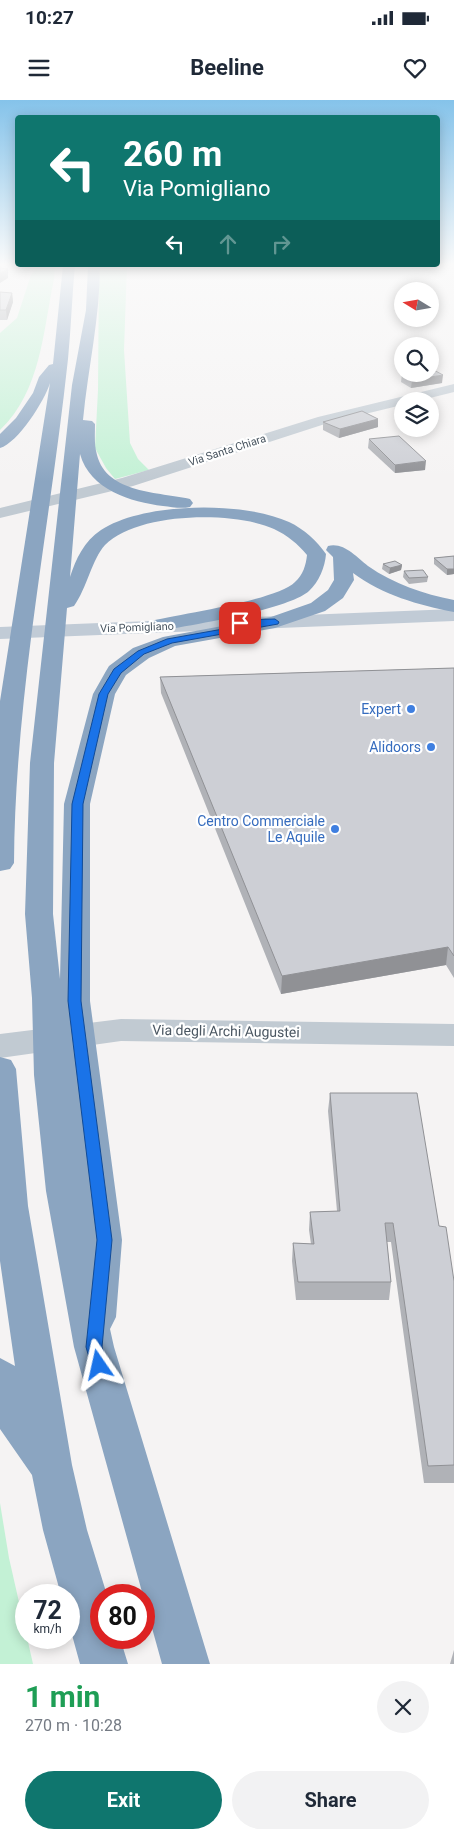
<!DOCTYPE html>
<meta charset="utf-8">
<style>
body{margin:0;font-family:Roboto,sans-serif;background:#f2f2f3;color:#1f2937;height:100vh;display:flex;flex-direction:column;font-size:19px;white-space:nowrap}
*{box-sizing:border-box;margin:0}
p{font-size:16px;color:#747a83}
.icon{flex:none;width:28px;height:28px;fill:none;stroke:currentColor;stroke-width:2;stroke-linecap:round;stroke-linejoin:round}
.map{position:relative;height:1564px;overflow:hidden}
.drawer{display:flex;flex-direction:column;background:#fff;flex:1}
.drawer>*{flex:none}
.hud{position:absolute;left:15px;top:15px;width:425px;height:152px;border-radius:5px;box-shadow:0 2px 12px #0003;background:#0f766e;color:#fff;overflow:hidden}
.needle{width:32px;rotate:281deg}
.controls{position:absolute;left:394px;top:182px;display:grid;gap:10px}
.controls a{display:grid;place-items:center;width:45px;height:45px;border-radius:50%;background:#fff;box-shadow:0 2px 12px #0003;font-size:25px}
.speed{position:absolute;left:15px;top:1484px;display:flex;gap:10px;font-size:25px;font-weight:700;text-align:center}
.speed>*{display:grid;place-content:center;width:65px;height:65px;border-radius:50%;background:#fff;box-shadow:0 2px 12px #0003;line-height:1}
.speed small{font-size:12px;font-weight:400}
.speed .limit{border:8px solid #d22;background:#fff;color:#111}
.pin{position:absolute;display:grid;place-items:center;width:42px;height:42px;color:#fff;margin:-21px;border-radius:10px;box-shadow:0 2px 8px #0006}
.me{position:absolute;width:55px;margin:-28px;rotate:349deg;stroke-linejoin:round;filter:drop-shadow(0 0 4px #0008)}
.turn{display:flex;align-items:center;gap:18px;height:105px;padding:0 25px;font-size:22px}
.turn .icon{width:65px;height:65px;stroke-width:2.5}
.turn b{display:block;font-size:35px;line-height:42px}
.lanes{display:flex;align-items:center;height:48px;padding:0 25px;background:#0003;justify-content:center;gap:25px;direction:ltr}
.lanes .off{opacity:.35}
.round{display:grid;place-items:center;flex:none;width:52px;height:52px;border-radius:26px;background:#f2f2f3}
.overview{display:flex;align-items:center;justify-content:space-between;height:85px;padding:0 25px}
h1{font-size:30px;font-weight:700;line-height:38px;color:#1e9e55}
.primary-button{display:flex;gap:10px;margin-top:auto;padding:10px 25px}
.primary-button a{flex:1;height:58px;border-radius:30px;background:#0f766e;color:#fff;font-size:20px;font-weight:700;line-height:58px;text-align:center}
.primary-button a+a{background:#f2f2f3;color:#1f2937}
.status{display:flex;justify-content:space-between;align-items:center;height:35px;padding:0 25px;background:#fff;direction:ltr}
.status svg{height:14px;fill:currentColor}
header{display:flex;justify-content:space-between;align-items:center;height:65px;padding:0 25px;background:#fff;font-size:22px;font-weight:700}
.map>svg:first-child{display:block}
.green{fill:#c3f1d5}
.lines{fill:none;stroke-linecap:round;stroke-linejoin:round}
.street{fill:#c1cad2;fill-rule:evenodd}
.secondary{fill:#c1cbd6;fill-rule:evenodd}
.highway{fill:#8ba5c1;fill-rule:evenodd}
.wall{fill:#b0b2b7}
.shaded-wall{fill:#909195}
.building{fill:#cdcfd5;stroke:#909195}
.route{fill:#1a73e8;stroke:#114b97}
.shop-dot{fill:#3f7fe0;stroke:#fff;stroke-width:2}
.labels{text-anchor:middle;stroke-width:4.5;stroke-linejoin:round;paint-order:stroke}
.far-street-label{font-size:11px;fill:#4a5661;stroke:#fff}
.shop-label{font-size:14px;fill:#366cbe;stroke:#fff;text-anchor:end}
.street-label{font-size:14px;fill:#4a5661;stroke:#fff}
</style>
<div class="status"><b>10:27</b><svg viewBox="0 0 49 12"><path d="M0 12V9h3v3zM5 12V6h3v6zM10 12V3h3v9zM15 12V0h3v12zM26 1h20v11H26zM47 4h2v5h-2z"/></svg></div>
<header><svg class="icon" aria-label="menu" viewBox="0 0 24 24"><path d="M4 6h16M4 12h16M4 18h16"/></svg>Beeline<svg class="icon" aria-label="heart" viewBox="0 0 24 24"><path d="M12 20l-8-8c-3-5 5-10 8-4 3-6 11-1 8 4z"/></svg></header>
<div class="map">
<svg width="454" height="1564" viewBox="0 0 454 1564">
<rect width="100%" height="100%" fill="#f5f3f3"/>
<!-- green -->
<g class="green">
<path d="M55 165 54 179C43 231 41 291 0 330V233L17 218 31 175 38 167 26 166Z"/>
<path d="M99 165H127L124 250 130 343 138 359 149 370 115 379 106 368 95 348 98 290Z"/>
<path d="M0 1403 9 1458 33 1564H0Z"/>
</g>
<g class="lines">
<!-- street -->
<g class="street">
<path d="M454 284V292L418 301H402V305L328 323 133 386 0 418V408L122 378 318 317Z"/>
<path d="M121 919 454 924V946L121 941 0 958V934Z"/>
</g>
<!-- secondary -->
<path class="secondary" d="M454 509V521L0 539V527Z"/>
<!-- highway -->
<g class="highway">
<path d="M63 165H75C72 196 71 228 68 259 50 427 15 594 14 763L10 769 0 771V601L50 283C45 300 18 343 0 348V334L16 318 33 293 39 277 49 265 53 264Z"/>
<path d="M88 165H100C100 218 88 268 83 320L92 321 95 324C95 334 94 345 97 355 107 394 160 392 190 399L193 403 190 407C181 409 172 407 163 406 131 402 90 390 80 354L70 477C76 459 84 441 101 430 144 402 243 401 289 422 304 429 317 441 326 454 325 467 319 482 309 491 288 510 186 526 154 532L147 530 144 526 147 522C178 514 276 501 295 482 303 475 306 465 307 455 298 444 287 435 274 429 234 411 138 412 105 445 92 459 87 488 74 506L67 508 54 663 53 814 60 879 64 704 93 594 106 571 109 566 133 548 163 537 271 517 311 503 328 490 334 480 333 457 326 450 328 446C344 442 356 457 368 466 394 484 423 494 454 500V512C418 505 383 495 353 473L354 480 343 498 325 511 275 528 175 546 149 558 126 575 115 594 90 704V901L122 1140 116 1217 110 1229 114 1247 210 1564H162L74 1247 46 1091 34 975 32 898 25 814 30 663 72 285 86 210Z"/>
<path d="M0 957 11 960 16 969 28 1106 72 1365 87 1430 107 1495H101V1538H120L128 1564H80L69 1524V1495H61L43 1430 32 1375 0 1329V1258L15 1266 0 1161Z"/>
</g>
</g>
<!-- wall -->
<g class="wall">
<path d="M0 163H18V165L0 164Z"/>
<path d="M0 192 12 193 13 202 7 220H0Z"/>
<path d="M402 274H430L442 283 411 288 401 282Z"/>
<path d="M378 319V327L339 338 323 330V322Z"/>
<path d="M369 339 425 370 395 373 368 348Z"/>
<path d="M454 456V474L447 475 434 464V458Z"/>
<path d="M383 464 402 465 401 470 389 474 382 469Z"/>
<path d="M404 471 428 477 427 482 409 484 403 477Z"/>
<path d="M454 568V878L446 865 281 894 161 593 160 577Z"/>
<path d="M330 993 439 1126 454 1181V1383H424L391 1142H387L391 1182 389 1200H296L292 1161 293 1143 311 1144 309 1130 310 1112 337 1111 328 1011Z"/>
<path d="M454 1550V1564H450Z"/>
</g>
<!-- shaded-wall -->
<g class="shaded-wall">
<path d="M8 169V178L0 183V173Z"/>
<path d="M12 193 13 202 7 220 6 210Z"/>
<path d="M443 275 442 283 411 288 412 280Z"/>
<path d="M378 319V327L339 338 340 329Z"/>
<path d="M426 361 425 370 395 373V365Z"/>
<path d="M402 465 401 470 389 474 390 468Z"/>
<path d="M447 469H454V474L447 475Z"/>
<path d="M448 847 446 865 281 894 282 876Z"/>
</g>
<!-- building -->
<g class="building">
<path d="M0 168 8 169 0 173Z"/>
<path d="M0 192 12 193 6 210H0Z"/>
<path d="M430 268 443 275 412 280 402 274H430Z"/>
<path d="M362 311 378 319 340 329 323 322Z"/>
<path d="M399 336 426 361 395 365 369 339Z"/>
<path d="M454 456V469H447L434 458Z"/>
<path d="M395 461 402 465 390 468 383 464Z"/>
<path d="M423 470 428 477 409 478 404 471Z"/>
<path d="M454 568V856L448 847 282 876 160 577Z"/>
<path d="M330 993H417L439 1126 446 1127 454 1181V1365L428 1366 393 1123H385L391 1182H298L293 1143 314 1144 310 1112 340 1111Z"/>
</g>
<!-- sky -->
<linearGradient id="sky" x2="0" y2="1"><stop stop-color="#85c3ea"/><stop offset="0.43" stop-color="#fafafa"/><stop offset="1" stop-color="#fafafa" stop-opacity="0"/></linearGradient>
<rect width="454" height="382" fill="url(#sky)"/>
<!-- route -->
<path class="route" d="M275 519 279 522 278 524 172 543 144 554 121 573 108 594 83 704 81 901 112 1140 102 1247 108 1265 105 1271 99 1273 93 1271 86 1247 97 1140 68 901 72 704 99 594 114 569 138 551 167 539 240 526 236 523 240 520Z"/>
<!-- markers -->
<g class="shop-dot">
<circle cx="411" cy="609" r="5"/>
<circle cx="431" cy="647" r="5"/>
<circle cx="335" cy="729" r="5"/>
</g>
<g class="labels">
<!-- far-street labels -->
<g class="far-street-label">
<text transform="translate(227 350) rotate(-18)" y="4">Via Santa Chiara</text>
<text transform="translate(137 527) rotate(-2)" y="4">Via Pomigliano</text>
</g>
<!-- shop labels -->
<g class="shop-label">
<text x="401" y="614">Expert</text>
<text x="421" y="652">Alidoors</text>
<text x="325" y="726">Centro Commerciale<tspan x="325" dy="16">Le Aquile</tspan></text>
</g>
<!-- street labels -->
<g class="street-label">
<text transform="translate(226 931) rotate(1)" y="5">Via degli Archi Augustei</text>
</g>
</g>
</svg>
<div class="controls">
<a><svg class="needle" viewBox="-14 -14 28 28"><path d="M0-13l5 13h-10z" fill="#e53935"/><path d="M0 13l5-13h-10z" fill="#747a83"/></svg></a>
<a><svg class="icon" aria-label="search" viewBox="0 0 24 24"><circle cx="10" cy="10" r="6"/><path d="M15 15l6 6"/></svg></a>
<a><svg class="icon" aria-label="layers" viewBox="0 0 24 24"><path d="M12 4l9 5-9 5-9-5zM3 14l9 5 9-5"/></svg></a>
</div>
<div class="speed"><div>72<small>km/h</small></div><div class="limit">80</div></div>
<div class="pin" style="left:240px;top:523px;background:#d93025"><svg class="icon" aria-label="arrive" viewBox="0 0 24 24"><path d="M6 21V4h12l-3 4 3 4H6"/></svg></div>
<svg class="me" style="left:99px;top:1265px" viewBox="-20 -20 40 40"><path d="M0-17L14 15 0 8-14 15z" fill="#1a73e8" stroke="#fff" stroke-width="4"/></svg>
<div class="hud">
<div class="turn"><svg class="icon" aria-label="left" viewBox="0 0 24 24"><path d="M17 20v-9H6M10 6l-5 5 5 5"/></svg><div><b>260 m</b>Via Pomigliano</div></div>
<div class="lanes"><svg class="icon" aria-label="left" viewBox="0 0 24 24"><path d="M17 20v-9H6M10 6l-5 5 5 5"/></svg><svg class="icon off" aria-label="ahead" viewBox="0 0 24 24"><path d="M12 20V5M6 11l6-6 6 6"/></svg><svg class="icon off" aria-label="right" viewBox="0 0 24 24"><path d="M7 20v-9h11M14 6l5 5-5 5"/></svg></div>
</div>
</div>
<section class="drawer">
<div class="overview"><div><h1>1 min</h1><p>270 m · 10:28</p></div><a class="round"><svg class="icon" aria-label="close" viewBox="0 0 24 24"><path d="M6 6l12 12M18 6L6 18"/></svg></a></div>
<div class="primary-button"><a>Exit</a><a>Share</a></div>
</section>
